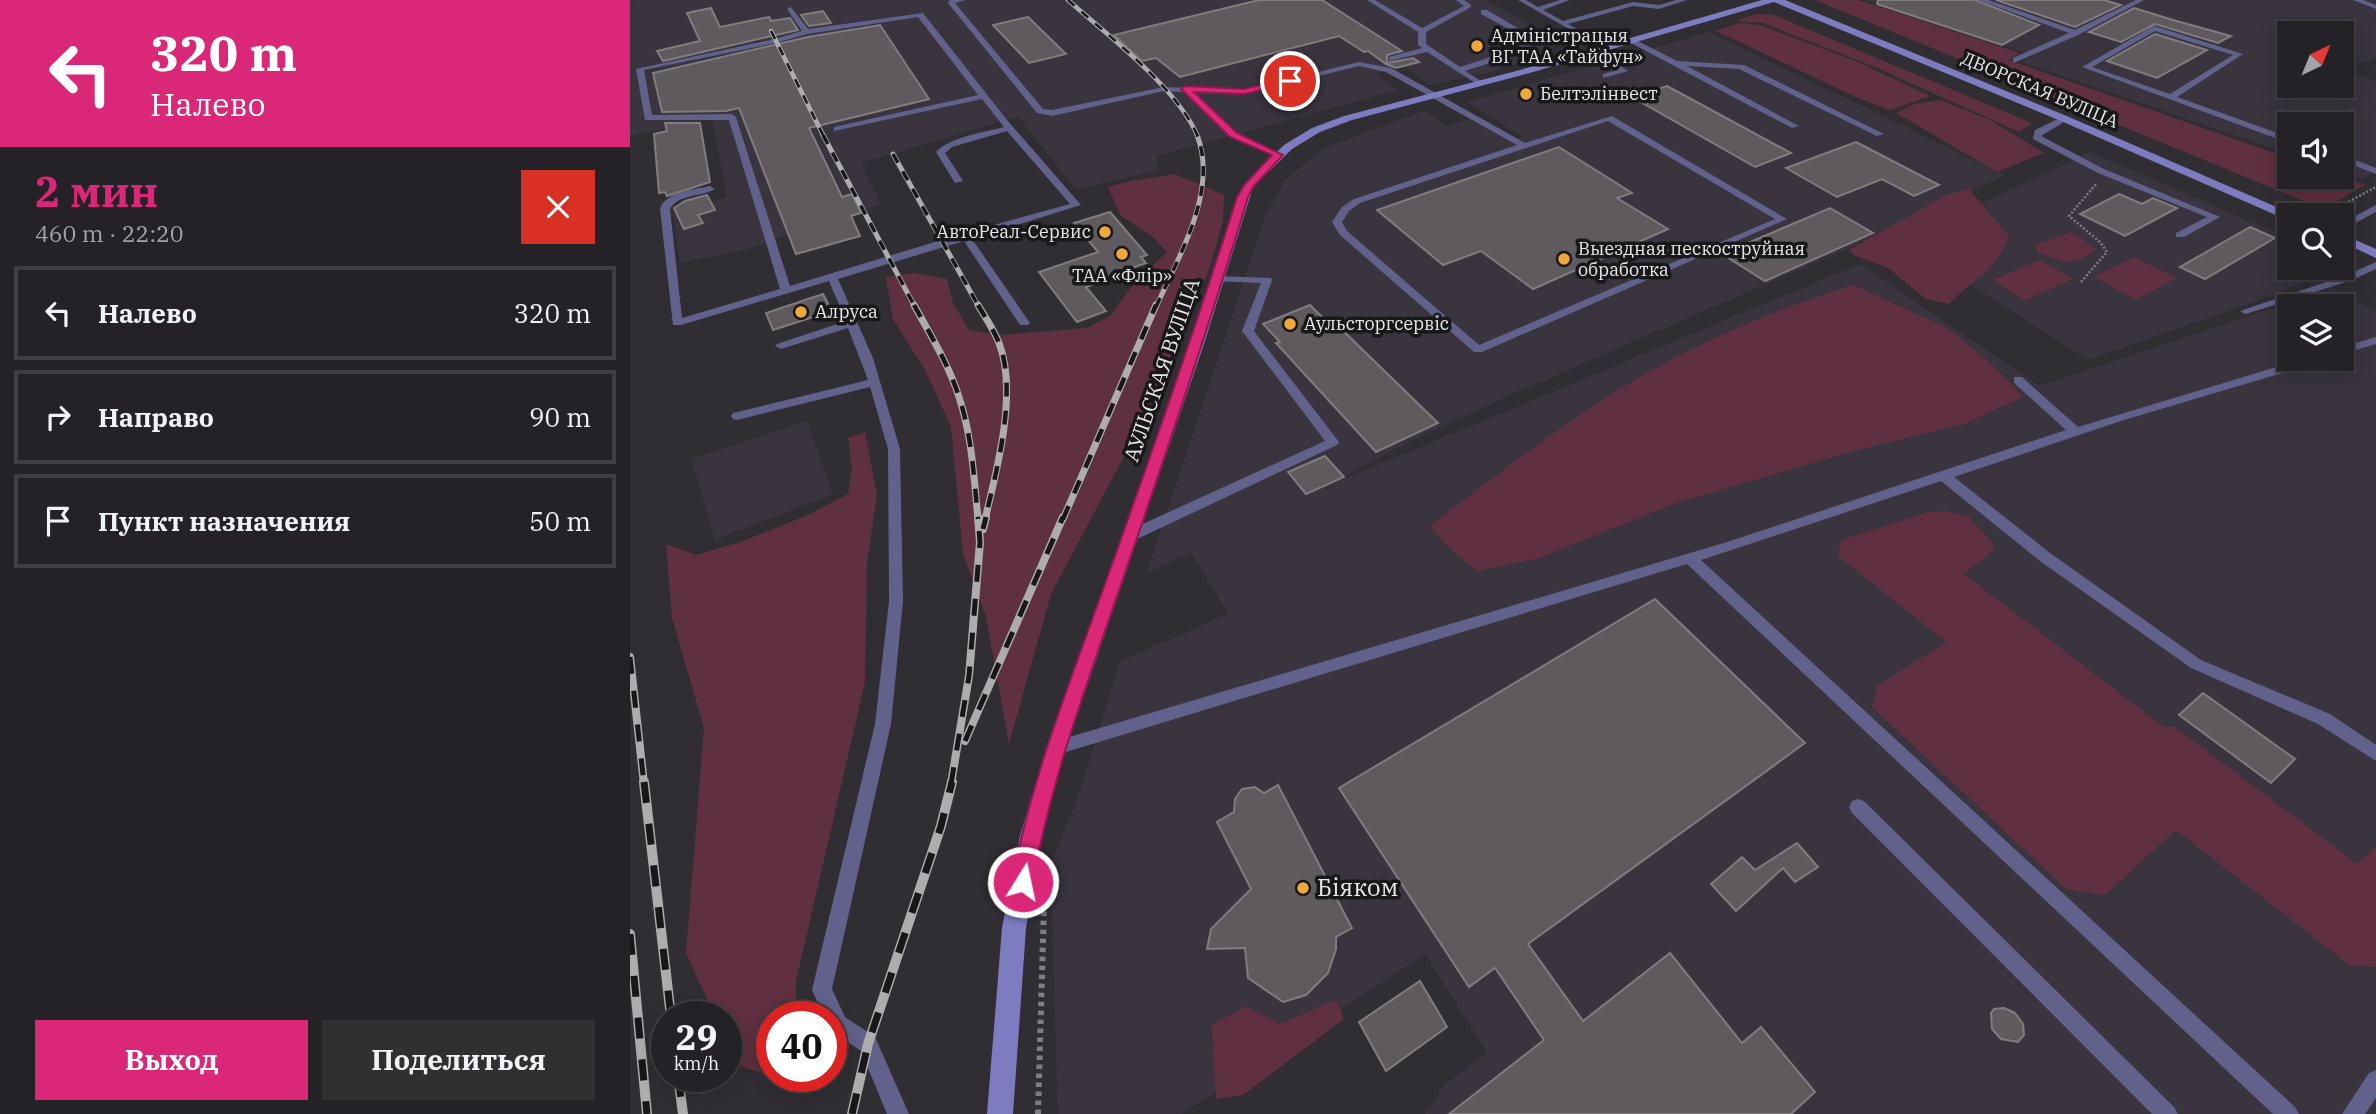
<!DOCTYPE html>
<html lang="ru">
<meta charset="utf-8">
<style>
body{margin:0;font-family:"IBM Plex Serif",serif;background:#302f32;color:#f1f3f6;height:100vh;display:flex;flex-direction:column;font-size:26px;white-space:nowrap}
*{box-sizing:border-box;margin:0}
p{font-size:23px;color:#a3a4a7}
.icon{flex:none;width:38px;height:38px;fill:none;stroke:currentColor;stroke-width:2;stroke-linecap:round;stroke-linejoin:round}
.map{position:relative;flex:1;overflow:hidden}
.panel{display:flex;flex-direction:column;background:#242226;width:630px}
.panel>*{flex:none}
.hud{background:#db2777;color:#fff;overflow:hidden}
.needle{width:46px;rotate:43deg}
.buttons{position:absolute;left:1647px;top:21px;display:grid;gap:14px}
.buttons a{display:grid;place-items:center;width:77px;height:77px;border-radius:0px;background:#242226;box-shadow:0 4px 18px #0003,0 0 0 2px #413f43;font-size:35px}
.speed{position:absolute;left:21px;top:1001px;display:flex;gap:14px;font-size:35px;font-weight:700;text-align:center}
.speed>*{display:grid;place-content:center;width:91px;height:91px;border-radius:50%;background:#242226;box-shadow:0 4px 18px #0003,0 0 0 2px #413f43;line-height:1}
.speed small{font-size:18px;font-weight:400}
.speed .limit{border:10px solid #d22;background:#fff;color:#111}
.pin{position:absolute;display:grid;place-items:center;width:60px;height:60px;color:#fff;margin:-30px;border:4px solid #fff;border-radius:50%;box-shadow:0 2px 7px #0007}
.me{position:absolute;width:77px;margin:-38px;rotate:10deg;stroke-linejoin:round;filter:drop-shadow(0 0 5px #0008)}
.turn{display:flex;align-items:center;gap:24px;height:147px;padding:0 35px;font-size:32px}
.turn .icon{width:91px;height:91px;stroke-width:2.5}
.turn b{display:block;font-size:49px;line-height:60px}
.round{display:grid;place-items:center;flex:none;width:74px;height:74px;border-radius:0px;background:#302f32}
.head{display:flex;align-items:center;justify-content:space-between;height:119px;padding:0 35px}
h1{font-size:42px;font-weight:800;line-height:52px;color:#db2777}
.button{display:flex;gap:14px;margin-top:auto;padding:14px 35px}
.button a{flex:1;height:80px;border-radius:0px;background:#db2777;color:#fff;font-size:28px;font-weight:800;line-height:80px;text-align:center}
.button a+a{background:#302f32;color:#f1f3f6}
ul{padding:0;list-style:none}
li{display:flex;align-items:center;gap:21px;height:94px;margin:0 14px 10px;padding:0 21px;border:4px solid #413f43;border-radius:0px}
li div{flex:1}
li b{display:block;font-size:26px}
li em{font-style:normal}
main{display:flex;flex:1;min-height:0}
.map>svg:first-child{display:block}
.built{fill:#39343e;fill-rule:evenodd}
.green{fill:#5f3041}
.building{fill:#5e5a5d;stroke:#807c7f;stroke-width:2}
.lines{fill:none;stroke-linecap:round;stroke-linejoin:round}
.path-far1{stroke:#807e81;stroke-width:2.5;stroke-dasharray:2 2;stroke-linecap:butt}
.path{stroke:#807e81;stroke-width:6;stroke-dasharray:4.5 4.5;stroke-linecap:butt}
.lane{fill:#61618c;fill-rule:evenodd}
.secondary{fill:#7e7cc0;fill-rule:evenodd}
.rail-far4-casing{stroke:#aeacaf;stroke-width:4.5}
.rail-far3-casing{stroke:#aeacaf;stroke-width:5}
.rail-far2-casing{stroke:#aeacaf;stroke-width:7}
.rail-far1-casing{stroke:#aeacaf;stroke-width:8}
.rail-casing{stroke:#aeacaf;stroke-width:10}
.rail-far4{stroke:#181719;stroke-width:2.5;stroke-dasharray:9;stroke-linecap:butt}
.rail-far3{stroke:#181719;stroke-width:3.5;stroke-dasharray:10;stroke-linecap:butt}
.rail-far2{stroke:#181719;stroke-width:4.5;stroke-dasharray:14;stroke-linecap:butt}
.rail-far1{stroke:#181719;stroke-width:5;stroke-dasharray:17;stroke-linecap:butt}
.rail{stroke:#181719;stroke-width:7;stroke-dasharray:21;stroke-linecap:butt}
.route{fill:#db2777;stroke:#8e194d;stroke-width:2}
.poi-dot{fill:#eea73d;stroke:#181719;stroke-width:2.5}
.labels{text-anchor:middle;stroke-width:7;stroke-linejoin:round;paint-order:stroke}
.far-poi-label{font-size:18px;fill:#e9e7ea;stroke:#181719;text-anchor:start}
.far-street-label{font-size:18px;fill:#e9e7ea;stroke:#181719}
.street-label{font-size:21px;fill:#e9e7ea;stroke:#181719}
.near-poi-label{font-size:24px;fill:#e9e7ea;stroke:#181719;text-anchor:start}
</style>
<main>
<section class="panel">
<div class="hud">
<div class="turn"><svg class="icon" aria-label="left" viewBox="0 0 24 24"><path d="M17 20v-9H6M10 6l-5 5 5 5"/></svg><div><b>320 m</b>Налево</div></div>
</div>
<div class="head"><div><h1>2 мин</h1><p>460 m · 22:20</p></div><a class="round" style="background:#d93025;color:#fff"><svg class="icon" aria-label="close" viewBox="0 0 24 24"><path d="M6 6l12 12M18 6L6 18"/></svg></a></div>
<ul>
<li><svg class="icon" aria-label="left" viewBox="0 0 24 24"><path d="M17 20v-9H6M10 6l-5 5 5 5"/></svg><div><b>Налево</b></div><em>320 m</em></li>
<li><svg class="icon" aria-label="right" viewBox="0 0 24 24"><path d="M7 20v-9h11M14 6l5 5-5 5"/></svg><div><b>Направо</b></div><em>90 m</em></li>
<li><svg class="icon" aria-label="arrive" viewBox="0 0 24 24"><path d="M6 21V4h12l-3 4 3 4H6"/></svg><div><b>Пункт назначения</b></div><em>50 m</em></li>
</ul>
<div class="button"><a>Выход</a><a>Поделиться</a></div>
</section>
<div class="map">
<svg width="1746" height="1114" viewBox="0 0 1746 1114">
<rect width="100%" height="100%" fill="#302e32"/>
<!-- built -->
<g class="built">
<path d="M5 0H856L930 42 910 56 857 73 800 85 774 67 746 73 768 90 527 156 529 170 454 188H445L388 117 231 163 251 204 233 210 232 214 157 235 119 249 50 263 43 213 97 197 82 119 0 136V2Z"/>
<path d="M1235 0H1746V58L1713 68 1746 82V172L1731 179 1712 172V124H1659V154L1392 62 1405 55ZM1659 33H1712V86H1659Z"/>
<path d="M1079 32 1374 175 1212 251 869 400 773 445 699 485 1230 264 1410 386 1704 288 1746 312V1114H795L813 1086 857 1053 795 954 552 1114H428L420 866 449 794 490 661 598 614 561 552 516 574 635 216 657 178 694 148 790 112H797L817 126 841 118 882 142 893 137 837 102ZM1659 306H1712V359H1659Z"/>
<path d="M1460 152 1659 238V268H1712V262L1719 266 1618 304 1458 360 1272 241Z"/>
<path d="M177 421 203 494 85 540 61 459Z"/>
</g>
<!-- green -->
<g class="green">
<path d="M1185 0H1228L1390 53 1378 60 1659 158V177L1712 176 1735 185 1693 209Z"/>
<path d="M1126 14 1144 15 1402 123 1389 132 1245 67 1133 23 1106 21Z"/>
<path d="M1110 23 1129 25 1226 61 1300 96 1260 110 1226 97 1086 31Z"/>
<path d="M1310 100 1360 120 1414 153 1367 172 1266 113 1285 104Z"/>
<path d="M545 174 594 195 593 221 579 270 516 415 421 594 379 744 356 616 333 554 321 427 296 372 263 319 256 277 284 273 317 279 323 303 339 330 372 335 457 328 481 315 504 283 537 252 524 238 490 215 478 187 501 181Z"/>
<path d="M1339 189 1379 237C1365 273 1345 277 1319 304L1296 299 1258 268 1226 256 1219 250 1316 195Z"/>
<path d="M1442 232 1467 249C1444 267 1435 263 1409 253L1405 245Z"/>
<path d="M1504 257 1547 278 1506 300 1464 277Z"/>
<path d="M1410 260 1443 279 1395 300 1362 280Z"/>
<path d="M1224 285 1319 329 1366 368 1393 397 1334 424 1227 450 1046 503 909 558 847 571 818 547 800 526C855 483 910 441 968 403 1043 353 1138 311 1224 285Z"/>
<path d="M235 432 247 495 237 563 235 682 166 981V1017H142V1076L106 1065 96 1043V1017H85L56 953 74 728 42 618 36 544 66 555 113 541 178 515 218 494 222 469 218 438Z"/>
<path d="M1316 511 1339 517 1365 546 1358 555 1334 574 1534 727H1545L1727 864 1746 847V967L1719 965 1546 830 1475 895 1436 889 1242 707 1247 686 1316 642 1208 556 1211 540 1298 512Z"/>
<path d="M706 1000 714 1019 613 1095 586 1099 582 1025 616 1006 649 1024Z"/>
</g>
<!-- building -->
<g class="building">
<path d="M629 0H692L772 51 757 55V63L783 58 789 62 766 68 756 64 738 51 734 52 709 36 550 77 526 58 512 61 484 35Z"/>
<path d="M1248 0H1345L1409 25 1372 45 1247 4Z"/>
<path d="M1366 0H1474L1491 5 1445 27Z"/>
<path d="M81 8 90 27 139 17 141 21 160 18 168 30 33 61 27 51 70 41 57 13Z"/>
<path d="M1504 8 1543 20 1601 36 1588 43 1525 24 1491 42 1459 32Z"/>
<path d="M193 11 201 23 179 26 171 15Z"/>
<path d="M398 17 436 54 399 63 363 25Z"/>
<path d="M250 25 299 99 179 128 212 197 222 194 231 213 221 216 230 236 166 254 109 108 96 111 32 112 23 73 178 37Z"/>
<path d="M1525 34 1577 50 1527 78 1477 61Z"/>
<path d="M1037 86 1161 153 1125 167 1002 97Z"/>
<path d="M35 123H70L80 182 37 196 35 192 29 193 24 134 37 131Z"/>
<path d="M1226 142 1309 185 1284 196 1252 179 1207 197 1156 168Z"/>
<path d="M929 147 1002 193 987 198 1038 229 903 289 851 251 813 265 747 210Z"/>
<path d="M1489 194 1512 204 1523 198 1547 208 1495 236 1450 214Z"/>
<path d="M77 195 85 210 68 215 73 223 54 229 44 208 55 201Z"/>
<path d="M1200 208 1243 233 1135 281 1092 254Z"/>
<path d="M480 212 517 255 511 257 516 263 499 269 501 272 456 287 476 311 447 322 409 272 468 252 444 223Z"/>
<path d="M1620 227 1645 238 1575 279 1550 267Z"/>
<path d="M193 294 202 311 143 330 136 313Z"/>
<path d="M680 305 698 323 703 321 808 423 746 452 646 343 650 342 633 324Z"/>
<path d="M695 456 714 477 676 494 658 472Z"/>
<path d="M1025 599 1175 743 898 944 953 1021 1040 953 1112 1043 1131 1027 1185 1092 1161 1114H819L914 1040 865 968 839 987 709 788Z"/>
<path d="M1573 693 1665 759 1641 783 1549 715Z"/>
<path d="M648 785 722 928 706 937V949L698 973 676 995 653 1002 618 978 615 948 577 949 581 929 621 889 587 822 604 812 605 799 612 789 625 787 634 793Z"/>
<path d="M1167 843 1188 867 1165 882 1153 868 1106 911 1081 884 1112 857 1125 870Z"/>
<path d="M790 981 817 1027 756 1071 729 1022Z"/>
<path d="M1374 1008 1385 1013 1393 1024 1394 1035 1388 1042 1371 1039 1362 1029 1361 1013 1364 1009Z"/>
</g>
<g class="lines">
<!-- path-far1 -->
<g class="path-far1">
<path d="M1675 209 1690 215"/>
<path d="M1694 215 1746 187"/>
<path d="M1451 282 1477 252 1470 242 1439 216 1467 183"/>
</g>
<!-- path -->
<path class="path" d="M408 1114 414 905"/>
<!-- lane -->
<g class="lane">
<path d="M320 0H335L325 3 413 109 422 110 534 87 614 90 729 62 761 68 895 143 982 116 1157 219 852 352H844L710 235 702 222 712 207 724 199 887 145 756 72 729 66 614 94 563 93 607 133 651 153V157L648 158 601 137 554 92 534 91 422 116 407 113 318 3ZM978 121 1145 219 849 345 717 231 712 222 719 211 730 203Z"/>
<path d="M737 0H745L792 28 834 6 826 0H834L841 5V7L796 32V44L830 67 888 48 897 39 851 14V10H857L906 39 894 52 835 71 853 82 854 84 850 86 797 52 759 61V57L792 48 788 45V32Z"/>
<path d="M888 0H896L908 7 930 0H940L913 10 933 21 1003 2 1029 5 1046 0H1057L1029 9 1003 6 938 24 979 46 980 48 976 50Z"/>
<path d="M1348 0H1358L1445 30 1506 0H1514L1448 35 1386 62H1383V58L1439 33Z"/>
<path d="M1723 0H1733L1746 5V9Z"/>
<path d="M161 7 178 29 293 13 377 120 451 205 342 239 400 323 398 325H390L334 241 208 279 243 358 270 449 273 601 261 724 202 989 215 1017 245 1037 279 1114H257L231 1051 201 1031V1017H194L182 990 245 724 259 601 258 449 240 387 107 420 103 419 101 416 103 413 238 380 218 328 151 349 145 346 147 344 216 321 199 281 51 325H43L30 209C36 191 64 190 80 186L85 189C71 197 48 194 40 209L52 318 150 289 99 120H15L6 69 145 39 172 31 157 9ZM288 17 348 95 204 127V131L352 99 374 127C352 133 322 136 306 152L325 183 333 181 315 153 322 147 377 131 440 204 331 234 160 286 106 117 102 114 22 115 14 70 146 43 177 34Z"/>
<path d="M1524 26 1613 54 1547 97 1659 137V143L1452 67ZM1525 31 1603 55 1540 94 1462 67Z"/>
<path d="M1002 38 1047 61 1114 65 1254 134 1247 136 1109 69 1057 66 1169 126 1162 128 999 42 998 40Z"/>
<path d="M961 49H967L998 71 973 78V74L988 70 961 53Z"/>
<path d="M1432 117 1439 119 1411 136 1474 169 1590 217 1554 237H1546V233L1577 217 1468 173 1403 139 1405 130Z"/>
<path d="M1712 155 1746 168V174L1712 161Z"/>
<path d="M1746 205V212L1712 230V223Z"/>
<path d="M1746 262V269L1722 280 1619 313 1615 314 1610 311 1714 276Z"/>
<path d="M587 276 641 278 642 280 624 331 709 442 707 445 505 540H495L493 536 495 532 695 441 612 331 631 283 583 281V277Z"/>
<path d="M1746 337V344L1712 354V347Z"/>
<path d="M1673 359H1691L1689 362 1494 420 1324 477 1420 553 1571 660 1700 714 1746 745V761L1688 724 1561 668 1410 561 1311 481 1071 560 1665 1107 1669 1114H1643L1057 564 426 755 420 753 418 748 420 743 426 741 1097 542 1436 430 1384 383V377H1392L1448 427Z"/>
<path d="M1228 799 1234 801 1544 1107 1548 1114H1522L1222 813 1219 807 1222 801Z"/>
<path d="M1746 1070V1098L1735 1114H1712L1739 1073Z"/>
</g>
<!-- secondary -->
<g class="secondary">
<path d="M1132 0H1155L1439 117 1665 215H1659V220L1655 219 1431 121 1144 2 896 74 722 120 690 132 662 149 623 187 574 344 436 748 412 836 396 928 383 1114H357L372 928 390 836 416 748 560 344 614 184 654 145 682 128 714 116 890 70Z"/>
<path d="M1712 234 1746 249V258L1712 242Z"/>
</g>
<!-- rail-far4 casing -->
<g class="rail-far4-casing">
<g id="rail-far4">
<path d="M438 0C477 35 548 88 568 137"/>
<path d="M141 31 194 137"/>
</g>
</g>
<!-- rail-far3 casing -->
<g class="rail-far3-casing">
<g id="rail-far3">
<path d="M193 135 285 307"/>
<path d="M263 154 349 307"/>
<path d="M526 307C548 257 589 191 567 135"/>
</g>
</g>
<!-- rail-far2 casing -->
<g class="rail-far2-casing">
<g id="rail-far2">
<path d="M284 305C300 334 319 365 329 397 342 436 344 478 348 519"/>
<path d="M348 305C355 317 364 330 369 343 388 391 367 470 355 519"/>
<path d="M433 519 526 305"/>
</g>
</g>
<!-- rail-far1 casing -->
<g class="rail-far1-casing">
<g id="rail-far1">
<path d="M353 529 356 517"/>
<path d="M0 657 14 784"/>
<path d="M335 741 433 517"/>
<path d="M321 784 339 676 350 542 348 517"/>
</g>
</g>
<!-- rail casing -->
<g class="rail-casing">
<g id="rail">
<path d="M14 782 41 1017"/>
<path d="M0 934 17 1114"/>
<path d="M48 1076 53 1114"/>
<path d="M222 1114 238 1044 311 826 322 782"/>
</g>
</g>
<!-- rail-far4 -->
<use href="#rail-far4" class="rail-far4"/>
<!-- rail-far3 -->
<use href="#rail-far3" class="rail-far3"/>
<!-- rail-far2 -->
<use href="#rail-far2" class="rail-far2"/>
<!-- rail-far1 -->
<use href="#rail-far1" class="rail-far1"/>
<!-- rail -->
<use href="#rail" class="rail"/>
</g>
<!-- route -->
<path class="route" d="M660 78 664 81 663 83 614 94 564 92 607 133 653 155 623 187 618 197C579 327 536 454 492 582 458 681 421 779 403 882L400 889 393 892 385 889 382 882C401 779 440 682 475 584 521 455 566 327 607 197L615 184 642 155 600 137 551 89 555 86 614 89Z"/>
<!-- markers -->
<g class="poi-dot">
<circle cx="847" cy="46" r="7"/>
<circle cx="896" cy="94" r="7"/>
<circle cx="475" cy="232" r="7"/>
<circle cx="492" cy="254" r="7"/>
<circle cx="934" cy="259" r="7"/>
<circle cx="171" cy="312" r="7"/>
<circle cx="660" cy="324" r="7"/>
<circle cx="673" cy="888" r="7"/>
</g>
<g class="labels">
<!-- far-poi labels -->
<g class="far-poi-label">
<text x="861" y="42">Адміністрацыя<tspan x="861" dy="21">ВГ ТАА «Тайфун»</tspan></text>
<text x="910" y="100">Белтэлінвест</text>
<text x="461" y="238" text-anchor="end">АвтоРеал-Сервис</text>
<text x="948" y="255">Выездная пескоструйная<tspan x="948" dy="21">обработка</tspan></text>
<text x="492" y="282" text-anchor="middle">ТАА «Флір»</text>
<text x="185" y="318">Алруса</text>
<text x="674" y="330">Аульсторгсервіс</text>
</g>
<!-- far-street labels -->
<g class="far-street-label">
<text transform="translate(1410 90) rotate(23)" y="6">ДВОРСКАЯ ВУЛІЦА</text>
</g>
<!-- street labels -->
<g class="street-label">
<text transform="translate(532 370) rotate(-71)" y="7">АУЛЬСКАЯ ВУЛІЦА</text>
</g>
<!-- near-poi labels -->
<g class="near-poi-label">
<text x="687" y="896">Біяком</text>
</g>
</g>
</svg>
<div class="buttons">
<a><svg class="needle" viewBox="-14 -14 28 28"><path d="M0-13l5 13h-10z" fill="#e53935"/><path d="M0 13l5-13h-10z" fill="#a3a4a7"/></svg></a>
<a><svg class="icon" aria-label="sound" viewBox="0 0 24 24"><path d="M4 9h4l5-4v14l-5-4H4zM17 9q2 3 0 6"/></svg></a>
<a><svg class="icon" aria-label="search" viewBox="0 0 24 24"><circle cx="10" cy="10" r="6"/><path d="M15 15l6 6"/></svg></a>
<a><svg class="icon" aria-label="layers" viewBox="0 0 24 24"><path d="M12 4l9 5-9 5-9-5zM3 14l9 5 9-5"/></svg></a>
</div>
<div class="speed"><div>29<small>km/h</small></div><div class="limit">40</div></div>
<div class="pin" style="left:660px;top:81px;background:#d93025"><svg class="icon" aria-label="arrive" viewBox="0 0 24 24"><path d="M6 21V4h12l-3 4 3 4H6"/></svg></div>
<svg class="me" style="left:393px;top:882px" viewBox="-20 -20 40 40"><circle r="17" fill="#db2777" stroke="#fff" stroke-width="3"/><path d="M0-11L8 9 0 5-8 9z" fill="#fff"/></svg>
</div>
</main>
